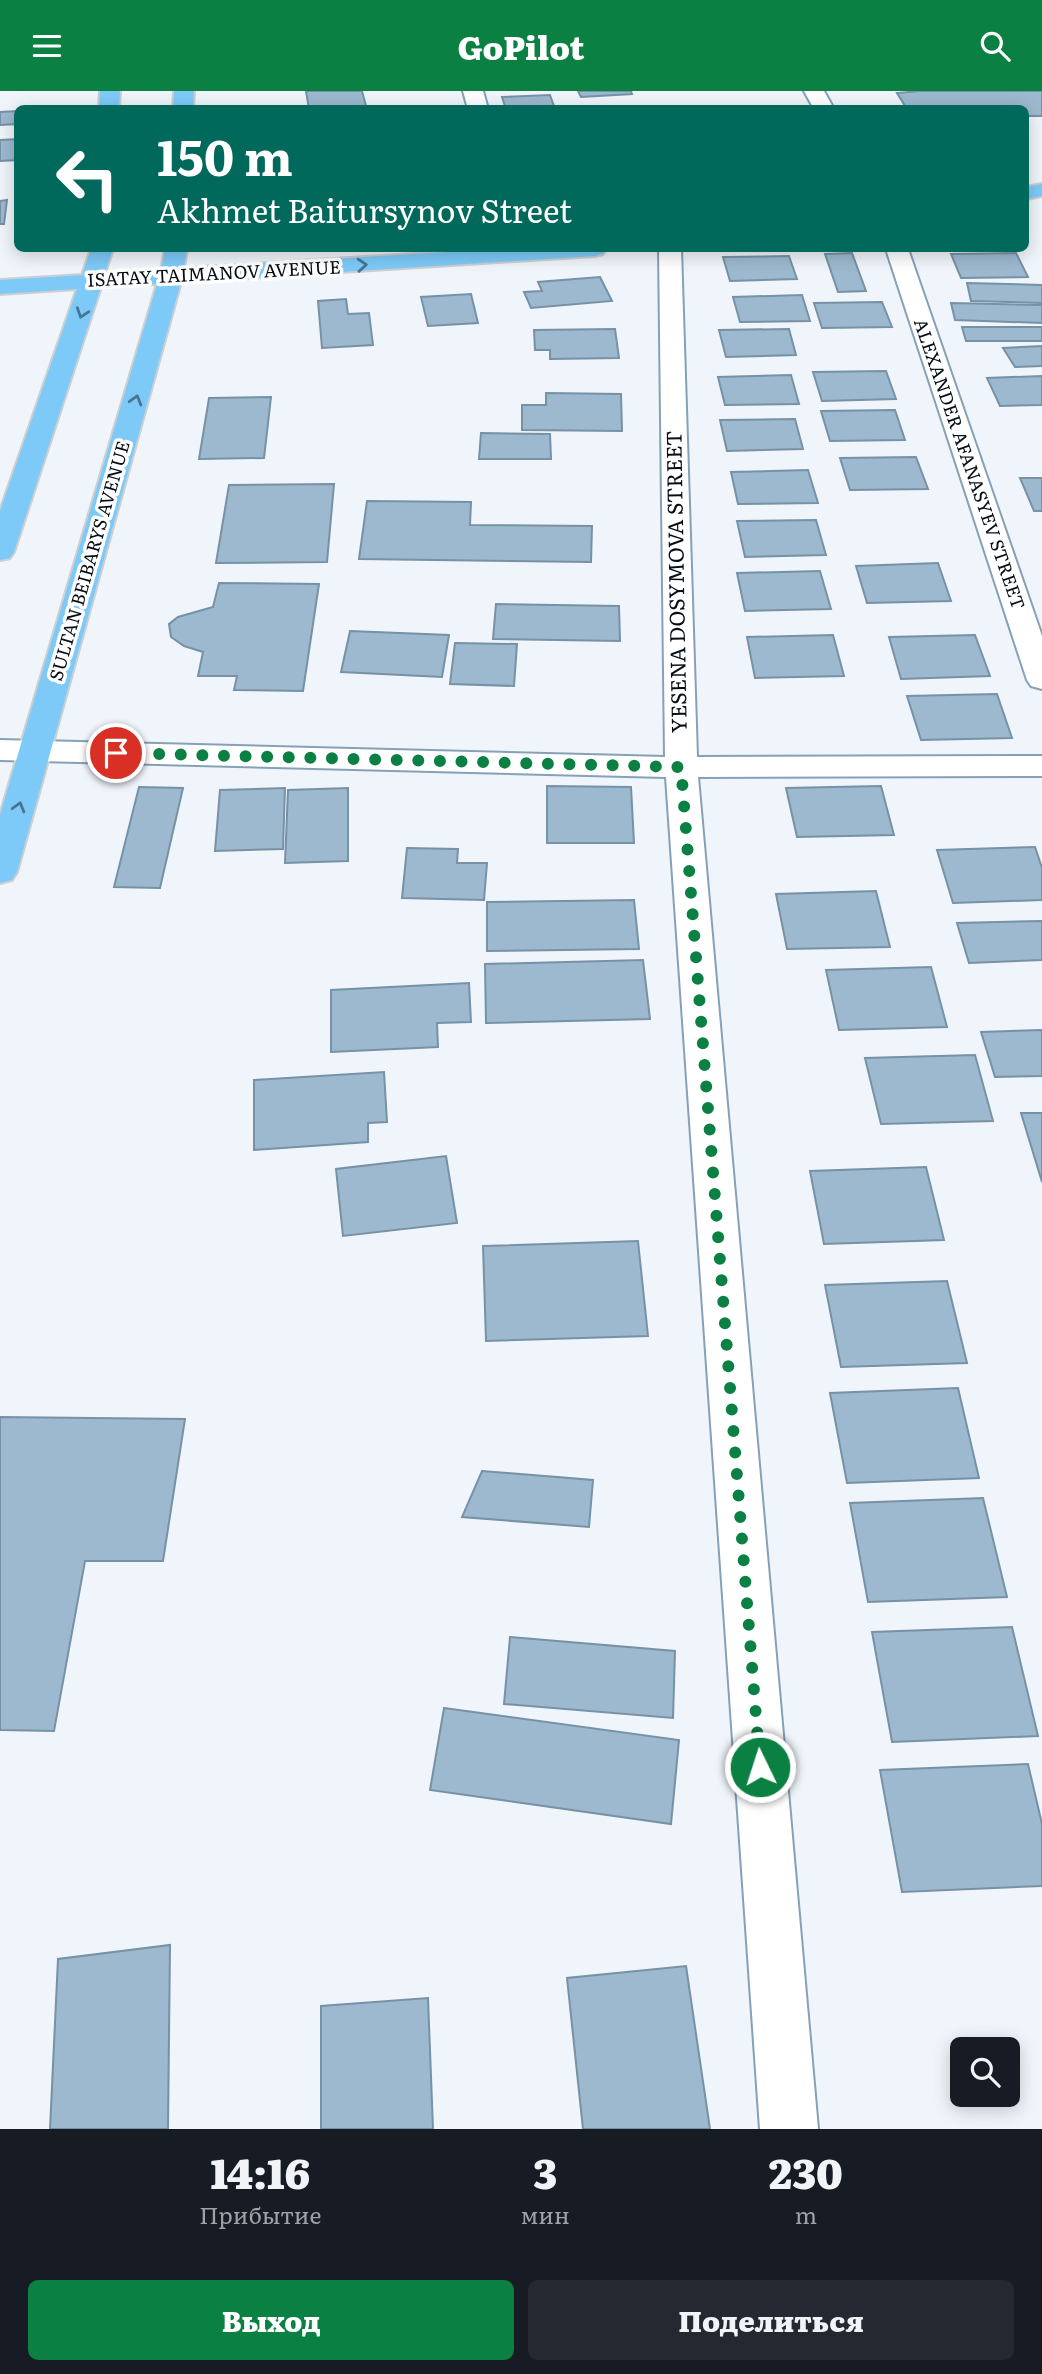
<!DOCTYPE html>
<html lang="ru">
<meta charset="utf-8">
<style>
body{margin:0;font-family:Literata,serif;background:#242831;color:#f1f3f6;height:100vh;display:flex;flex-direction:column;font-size:26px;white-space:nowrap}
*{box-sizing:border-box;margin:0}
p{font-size:23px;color:#9ea1a6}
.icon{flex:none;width:38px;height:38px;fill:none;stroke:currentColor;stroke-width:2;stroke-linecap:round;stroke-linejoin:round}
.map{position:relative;height:2038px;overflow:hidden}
.drawer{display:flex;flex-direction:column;background:#171b24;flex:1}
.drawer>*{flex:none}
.guide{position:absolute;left:14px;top:14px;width:1015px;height:147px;border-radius:10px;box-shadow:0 4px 18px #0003;background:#00695c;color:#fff;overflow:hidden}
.fabs{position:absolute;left:950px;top:1946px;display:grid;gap:14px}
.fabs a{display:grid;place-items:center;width:70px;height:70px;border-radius:10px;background:#171b24;box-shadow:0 4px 18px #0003;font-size:35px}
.pin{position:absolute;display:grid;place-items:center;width:60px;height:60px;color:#fff;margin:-30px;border:4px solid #fff;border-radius:50%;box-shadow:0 2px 7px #0007}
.me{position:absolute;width:77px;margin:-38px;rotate:356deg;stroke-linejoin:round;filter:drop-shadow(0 0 5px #0008)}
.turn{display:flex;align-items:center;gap:24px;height:147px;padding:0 28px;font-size:32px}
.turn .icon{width:91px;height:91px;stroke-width:2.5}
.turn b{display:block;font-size:49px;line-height:60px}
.eta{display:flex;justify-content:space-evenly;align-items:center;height:119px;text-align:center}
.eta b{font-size:42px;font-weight:800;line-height:49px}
.cta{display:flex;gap:14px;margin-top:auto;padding:14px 28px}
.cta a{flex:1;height:80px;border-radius:10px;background:#0b8043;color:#fff;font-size:28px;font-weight:800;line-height:80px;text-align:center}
.cta a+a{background:#242831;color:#f1f3f6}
header{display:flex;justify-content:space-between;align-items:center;height:91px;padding:0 28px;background:#0b8043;color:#fff;font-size:32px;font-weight:800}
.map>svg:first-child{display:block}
.building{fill:#9db9cf;stroke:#7791a6;stroke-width:2}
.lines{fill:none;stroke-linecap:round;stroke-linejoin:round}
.minor-casing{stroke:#86a1b7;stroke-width:4}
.major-casing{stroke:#cdcfd0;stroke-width:4}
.minor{fill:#fff;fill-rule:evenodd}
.major{fill:#7dcaf8;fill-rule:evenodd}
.oneway{stroke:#477592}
.route{stroke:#0b8043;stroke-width:12;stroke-dasharray:0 21.6}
.labels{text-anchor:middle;stroke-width:7;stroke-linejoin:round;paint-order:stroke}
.far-street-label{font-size:18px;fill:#050d15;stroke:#fff}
.street-label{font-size:21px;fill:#050d15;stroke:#fff}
</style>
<header><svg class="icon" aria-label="menu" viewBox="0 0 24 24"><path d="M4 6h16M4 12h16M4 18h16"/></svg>GoPilot<svg class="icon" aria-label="search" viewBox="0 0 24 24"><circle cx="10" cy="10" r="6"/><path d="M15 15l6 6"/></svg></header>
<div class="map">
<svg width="1042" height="2038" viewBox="0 0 1042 2038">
<rect width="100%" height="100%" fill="#eff5fa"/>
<!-- building -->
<g class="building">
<path d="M306 0H362L366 15 309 18Z"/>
<path d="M578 0H631L632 3 581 6Z"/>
<path d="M920 0H1042V25H1026V18H907L897 2Z"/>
<path d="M550 4 555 18H506L502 6Z"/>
<path d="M18 20V33L0 34V21Z"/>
<path d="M18 48V69L0 70V49Z"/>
<path d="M7 109 4 133H0V110Z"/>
<path d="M852 162 866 200 838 201 825 163Z"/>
<path d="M1016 162 1028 186 961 187 951 163Z"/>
<path d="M789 165 797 188 730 190 723 166Z"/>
<path d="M600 186 612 210 531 217 524 201 542 200 538 191Z"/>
<path d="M967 192 1042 194V212L971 210Z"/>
<path d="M471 203 478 232 428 235 421 206Z"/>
<path d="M802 204 810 230 740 231 733 206Z"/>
<path d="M346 208 348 223 369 222 373 254 322 257 318 210Z"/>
<path d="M882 211 892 236 822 237 814 212Z"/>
<path d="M951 212 1042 214V232L955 229Z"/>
<path d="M962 236H1042V250H966Z"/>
<path d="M615 238 619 267 550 268V259H535L534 239Z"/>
<path d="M789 238 796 264 726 266 719 239Z"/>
<path d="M1042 255V275L1015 276 1003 257Z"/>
<path d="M886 280 896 308 822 310 813 281Z"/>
<path d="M791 284 799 313 725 314 718 286Z"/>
<path d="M1042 285V314L1000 315 987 287Z"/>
<path d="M546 302 621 303 622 340 522 339V314H546Z"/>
<path d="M271 306 264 367 199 368 209 307Z"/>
<path d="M895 319 905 349 830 350 821 320Z"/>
<path d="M795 328 803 358 727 360 720 329Z"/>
<path d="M481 342 550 343 551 368H479Z"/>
<path d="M916 366 928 398 850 399 840 367Z"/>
<path d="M808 379 818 412 738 413 731 381Z"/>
<path d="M1020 387H1042V420H1034Z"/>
<path d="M334 393 327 471 216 472 229 394Z"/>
<path d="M367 410 471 411 470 434 592 435 591 471 359 468Z"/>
<path d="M816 429 826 464 745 466 737 430Z"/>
<path d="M938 472 951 510 867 512 856 475Z"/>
<path d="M820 480 831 518 745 520 737 482Z"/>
<path d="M219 492 319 493 303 600 234 599 237 585H198L203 561 184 555 171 546 169 533 178 526 213 516Z"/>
<path d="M496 513 619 515 620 550 493 548Z"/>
<path d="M350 540 449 544 442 586 341 581Z"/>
<path d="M833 544 844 585 755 587 747 546Z"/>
<path d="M975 544 990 585 901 588 889 546Z"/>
<path d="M455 552 517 553 514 595 450 593Z"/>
<path d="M997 603 1012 647 921 649 907 605Z"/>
<path d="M547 695 631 696 634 752H547Z"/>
<path d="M881 695 894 744 797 746 786 697Z"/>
<path d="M139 696 183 697 160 797 114 796Z"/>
<path d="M285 697 283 758 215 760 220 699Z"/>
<path d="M348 697V770L285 772 288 699Z"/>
<path d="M1035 756 1042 777V809L953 812 937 759Z"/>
<path d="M407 757 458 758 457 772H487L484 809 402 807Z"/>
<path d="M876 800 890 856 787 858 776 803Z"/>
<path d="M634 809 639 858 487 860V811Z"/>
<path d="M1042 830V869L969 872 957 832Z"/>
<path d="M643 869 650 928 486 932 485 873Z"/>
<path d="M931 876 947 936 839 939 826 879Z"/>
<path d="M469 892 471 931 437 932 438 956 331 961V899Z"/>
<path d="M1042 939V985L995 986 981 941Z"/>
<path d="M975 964 993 1030 881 1033 865 967Z"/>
<path d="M384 981 387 1031 368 1032V1051L254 1059V989Z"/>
<path d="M1021 1022H1042V1091Z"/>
<path d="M446 1065 457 1132 343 1145 336 1078Z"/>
<path d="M926 1076 944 1149 824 1153 810 1080Z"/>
<path d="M638 1150 648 1245 486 1250 483 1155Z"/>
<path d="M947 1190 967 1272 841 1276 825 1194Z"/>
<path d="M958 1297 979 1387 847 1392 830 1302Z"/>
<path d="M0 1326 185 1328 163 1470H85L54 1640 0 1639Z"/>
<path d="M482 1380 593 1389 589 1436 462 1426Z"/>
<path d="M983 1407 1007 1506 868 1511 850 1412Z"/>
<path d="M1012 1536 1038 1645 892 1651 872 1541Z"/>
<path d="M510 1546 675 1560 673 1627 504 1613Z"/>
<path d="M444 1617 679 1649 671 1733 430 1699Z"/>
<path d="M1028 1673 1042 1733V1795L902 1801 880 1679Z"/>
<path d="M170 1854 168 2038H50L58 1868Z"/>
<path d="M686 1875 710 2038H583L567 1887Z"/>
<path d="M428 1907 433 2038H321V1915Z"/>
</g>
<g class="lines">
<!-- minor casing -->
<g class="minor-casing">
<g id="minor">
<path d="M463 0H483L488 18H468Z"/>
<path d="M804 0H824L834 18H814Z"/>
<path d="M659 158H681L697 666 1042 665V685L698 686 818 2038H760L666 686 0 669V649L665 666Z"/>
<path d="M886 158H908L1042 545V598L1031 595 1027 589Z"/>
</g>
</g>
<!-- major casing -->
<g class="major-casing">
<g id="major">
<path d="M100 0H120L119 18H99Z"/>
<path d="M174 0H194L193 18H173Z"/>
<path d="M1042 93V105L1026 108V96Z"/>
<path d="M91 158H113L105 182 161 179 165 158H187L184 177 497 158H606L603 163 595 165 181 191 17 781 12 789 0 792V724L157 193 101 196 14 461 10 467 0 469V420L77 198 0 203V189L82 184Z"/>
</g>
</g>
<!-- minor -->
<use href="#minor" class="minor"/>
<!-- major -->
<use href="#major" class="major"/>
</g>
<!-- one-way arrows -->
<defs><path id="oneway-chevron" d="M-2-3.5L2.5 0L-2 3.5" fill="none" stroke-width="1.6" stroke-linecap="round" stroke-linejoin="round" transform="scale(1.75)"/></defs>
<g class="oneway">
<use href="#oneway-chevron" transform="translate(362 174) rotate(-4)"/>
<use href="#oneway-chevron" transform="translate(82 222) rotate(109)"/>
<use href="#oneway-chevron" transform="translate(136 309) rotate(-74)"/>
<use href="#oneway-chevron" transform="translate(19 716) rotate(-74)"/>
</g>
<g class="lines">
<!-- route -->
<path class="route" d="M116 662 681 676 760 1676"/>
</g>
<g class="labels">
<!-- far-street labels -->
<g class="far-street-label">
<text transform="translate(214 183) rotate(-3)" y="6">ISATAY TAIMANOV AVENUE</text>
<text transform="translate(969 373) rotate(71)" y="6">ALEXANDER AFANASYEV STREET</text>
<text transform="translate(90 470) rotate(-74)" y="6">SULTAN BEIBARYS AVENUE</text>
</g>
<!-- street labels -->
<g class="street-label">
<text transform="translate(677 491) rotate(-91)" y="7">YESENA DOSYMOVA STREET</text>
</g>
</g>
</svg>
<div class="fabs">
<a><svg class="icon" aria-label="search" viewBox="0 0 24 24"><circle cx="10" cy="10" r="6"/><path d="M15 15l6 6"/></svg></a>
</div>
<div class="pin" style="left:116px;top:662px;background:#d93025"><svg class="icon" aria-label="arrive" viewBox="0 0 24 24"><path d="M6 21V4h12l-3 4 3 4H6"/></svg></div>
<svg class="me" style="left:760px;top:1676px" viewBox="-20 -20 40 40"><circle r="17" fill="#0b8043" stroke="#fff" stroke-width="3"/><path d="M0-11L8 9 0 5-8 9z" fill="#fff"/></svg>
<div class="guide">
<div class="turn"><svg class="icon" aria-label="left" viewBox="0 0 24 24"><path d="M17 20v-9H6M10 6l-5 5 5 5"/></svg><div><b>150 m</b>Akhmet Baitursynov Street</div></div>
</div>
</div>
<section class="drawer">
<div class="eta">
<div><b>14:16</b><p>Прибытие</p></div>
<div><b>3</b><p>мин</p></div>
<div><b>230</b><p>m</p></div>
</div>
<div class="cta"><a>Выход</a><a>Поделиться</a></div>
</section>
